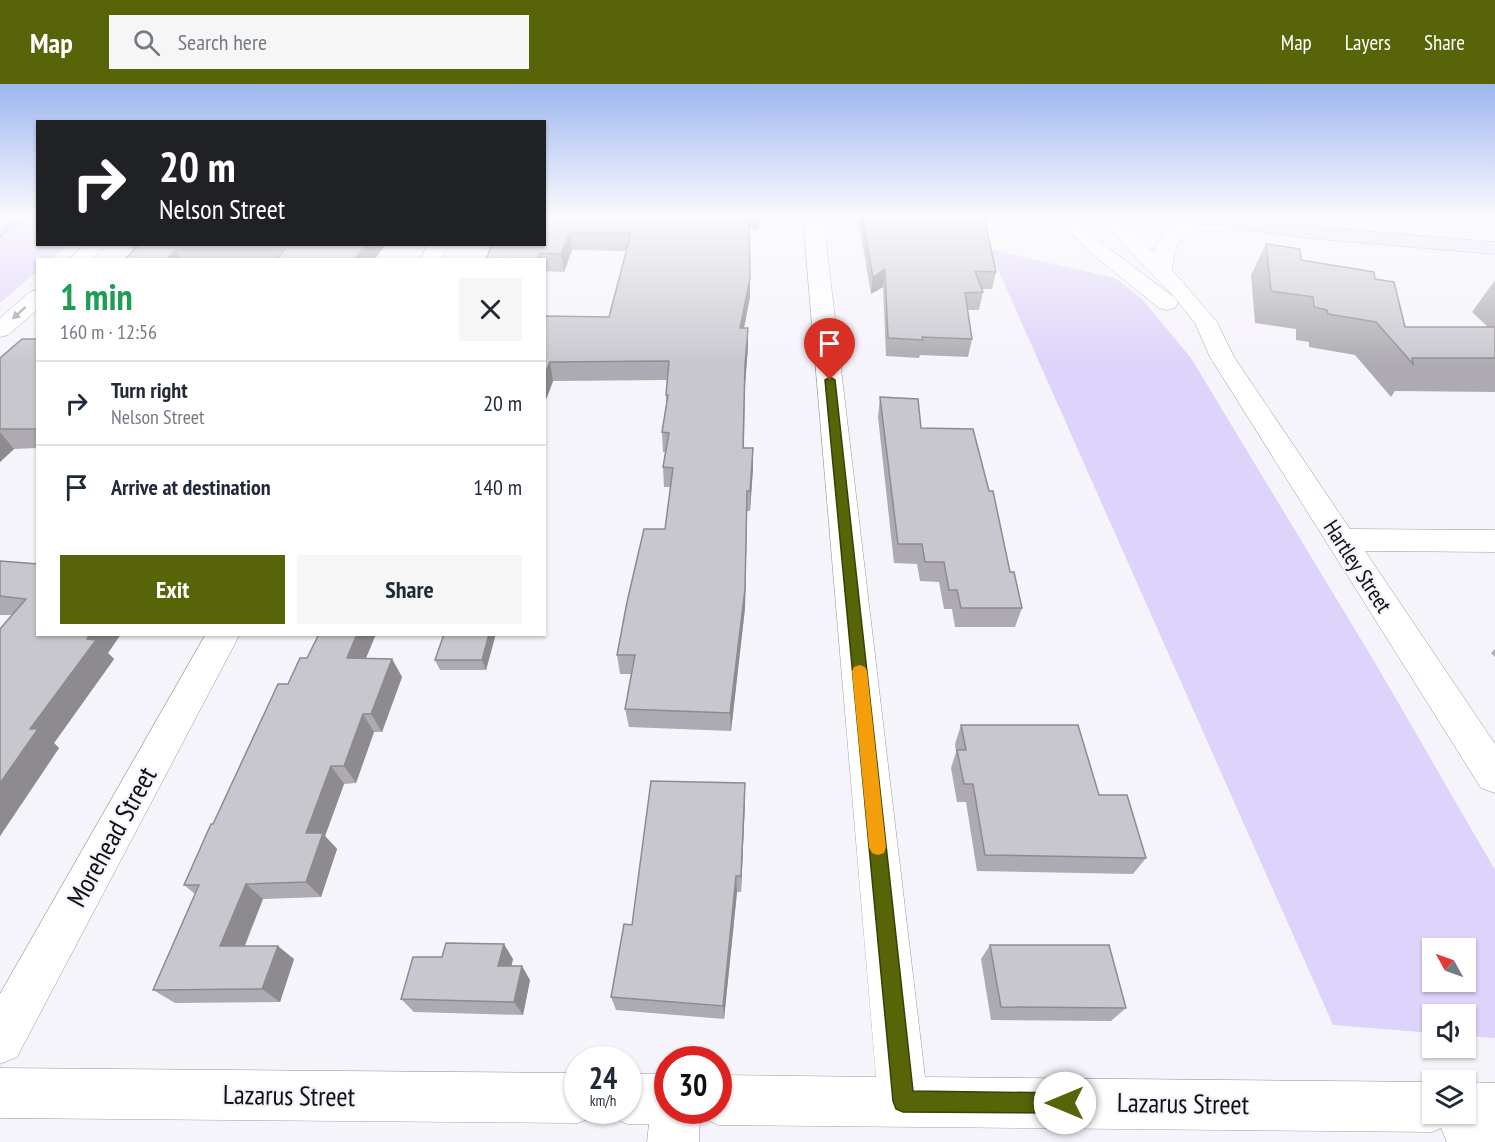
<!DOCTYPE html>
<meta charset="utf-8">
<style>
body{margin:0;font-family:"PT Sans Narrow",sans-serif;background:#f6f6f7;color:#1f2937;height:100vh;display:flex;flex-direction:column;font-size:22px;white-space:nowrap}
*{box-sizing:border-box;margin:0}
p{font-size:20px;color:#747a83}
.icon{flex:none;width:33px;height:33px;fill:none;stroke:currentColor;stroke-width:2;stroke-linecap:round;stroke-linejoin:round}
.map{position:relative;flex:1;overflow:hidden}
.sheet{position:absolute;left:36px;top:174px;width:510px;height:378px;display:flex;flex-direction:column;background:#fff;border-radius:0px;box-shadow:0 2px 4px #0004}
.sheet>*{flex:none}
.banner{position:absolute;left:36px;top:36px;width:510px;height:126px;border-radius:0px;box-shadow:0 2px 4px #0004;background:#202124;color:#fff;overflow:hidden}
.needle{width:39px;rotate:310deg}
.buttons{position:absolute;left:1422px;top:854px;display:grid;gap:12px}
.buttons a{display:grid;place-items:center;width:54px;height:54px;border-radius:0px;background:#fff;box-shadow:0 2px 4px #0004;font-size:30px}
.speed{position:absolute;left:564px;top:962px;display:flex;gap:12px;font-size:30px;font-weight:700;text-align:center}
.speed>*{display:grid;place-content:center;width:78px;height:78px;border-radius:50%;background:#fff;box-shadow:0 2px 4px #0004;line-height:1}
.speed small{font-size:15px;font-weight:400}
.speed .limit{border:9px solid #d22;background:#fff;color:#111}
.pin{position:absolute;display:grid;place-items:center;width:51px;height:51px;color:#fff;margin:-62px -26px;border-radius:50% 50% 50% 0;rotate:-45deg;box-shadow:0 0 6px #0007}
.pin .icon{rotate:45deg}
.me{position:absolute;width:66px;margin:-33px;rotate:270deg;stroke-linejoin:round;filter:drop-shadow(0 0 4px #0008)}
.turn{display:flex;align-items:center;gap:21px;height:126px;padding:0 24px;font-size:27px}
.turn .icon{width:78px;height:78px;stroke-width:2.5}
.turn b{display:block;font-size:42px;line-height:51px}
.round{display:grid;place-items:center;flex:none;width:63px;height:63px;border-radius:0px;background:#f6f6f7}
.summary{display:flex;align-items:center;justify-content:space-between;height:102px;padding:0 24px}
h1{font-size:36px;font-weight:700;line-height:45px;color:#1e9e55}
.button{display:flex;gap:12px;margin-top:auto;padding:12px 24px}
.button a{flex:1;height:69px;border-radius:0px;background:#576407;color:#fff;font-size:24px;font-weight:700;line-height:69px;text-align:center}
.button a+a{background:#f6f6f7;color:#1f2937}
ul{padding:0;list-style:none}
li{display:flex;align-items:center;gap:18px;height:84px;padding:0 24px;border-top:2px solid #e0e1e3}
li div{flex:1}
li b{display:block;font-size:22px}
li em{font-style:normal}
header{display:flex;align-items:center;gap:36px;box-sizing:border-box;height:84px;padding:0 30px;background:#576407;color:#fff}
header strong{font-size:28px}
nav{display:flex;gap:33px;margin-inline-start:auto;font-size:21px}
.search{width:420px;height:54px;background:#f6f6f7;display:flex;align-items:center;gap:15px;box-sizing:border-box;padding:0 21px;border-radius:0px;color:#747a83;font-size:22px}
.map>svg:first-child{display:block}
.green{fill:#ded3fa;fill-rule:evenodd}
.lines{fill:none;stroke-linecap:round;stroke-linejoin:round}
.minor-casing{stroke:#99989e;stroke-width:1}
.major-casing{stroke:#938ca6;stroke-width:1}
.path{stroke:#86858a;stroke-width:2;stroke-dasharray:2 2;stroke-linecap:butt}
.minor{fill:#fff;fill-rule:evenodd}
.major{fill:#e8e2fa;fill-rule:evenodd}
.wall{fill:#adabb1}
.shaded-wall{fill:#8d8b90}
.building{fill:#c9c7ce;stroke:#8d8b90;stroke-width:1.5}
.oneway{fill:#9f9fa0}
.route{fill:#576407;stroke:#394105;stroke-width:1.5}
.slow{fill:#f59e0b}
.labels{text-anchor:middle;stroke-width:4.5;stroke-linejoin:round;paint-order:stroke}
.street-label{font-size:22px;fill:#101012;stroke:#f6f4fb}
.near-street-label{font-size:27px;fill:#101012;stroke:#f6f4fb}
</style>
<header>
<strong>Map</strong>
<div class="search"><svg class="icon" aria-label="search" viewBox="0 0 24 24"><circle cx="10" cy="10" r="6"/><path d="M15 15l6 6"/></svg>Search here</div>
<nav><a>Map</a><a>Layers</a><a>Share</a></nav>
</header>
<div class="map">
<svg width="1495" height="1058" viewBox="0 0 1495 1058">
<rect width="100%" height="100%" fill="#f6f4fb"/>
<!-- green -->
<g class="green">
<path d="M12 133H37L38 160 69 161 51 175 38 176 37 187 0 219V142Z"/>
<path d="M989 165 1115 194 1142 215 1191 274 1377 582 1495 786V954L1466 952V930H1432V949L1333 941ZM1432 864H1466V897H1432Z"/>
</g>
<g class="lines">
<!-- minor casing -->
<g class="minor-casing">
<g id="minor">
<path d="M803 133H823L925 993 1432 998V1029H1466V998L1495 999V1058H1447L1441 1044 1432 1048 718 1041 700 1032 699 1058H647L649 1040H628L610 1033 608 1026H628V990H668V1026H718V991L876 993Z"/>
<path d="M1056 133H1076L1107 163 1175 214 1098 133H1118L1153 168C1157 159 1161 150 1169 144 1188 131 1225 131 1246 136L1249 140 1246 144C1207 154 1177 129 1172 186L1217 238 1234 273 1350 445 1495 446V468L1365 467 1495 660V709L1481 704 1210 273 1195 239 1175 214 1178 219 1175 224 1167 226 1159 224 1093 171Z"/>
<path d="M84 160H106L91 176H69Z"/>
<path d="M428 160H448L441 176H420Z"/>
<path d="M38 206V225L8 251 0 253V234L30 208Z"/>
<path d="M206 550H240L17 973 0 980V910Z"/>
<path d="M0 984 578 989V1026H598L596 1032 578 1039 0 1034Z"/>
</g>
</g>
<!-- major casing -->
<g class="major-casing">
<path id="major" d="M1182 133H1239L1316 143 1495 158V170L1316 155 1191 139 1184 137Z"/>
</g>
<!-- path -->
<path class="path" d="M0 152 24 133"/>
<!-- minor -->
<use href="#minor" class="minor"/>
<!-- major -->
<use href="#major" class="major"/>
</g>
<!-- wall -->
<g class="wall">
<path d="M544 133H760L758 146 749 145 750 213 744 244H748V263L745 300 744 364H753V384L750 427H747L745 524 731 647 629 643 625 625 631 590H620L617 571 665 445 671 403H664L663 383 665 368H663L662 348 666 321V311L667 296 553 297 544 321V232L609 233 626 167 572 166 564 188 544 187V176H486Z"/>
<path d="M858 133H984L996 188 992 205H982L983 208 979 226H967L972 255 968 273 920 271 919 274 886 272 883 203 871 210Z"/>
<path d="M130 160H386L374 176H124L133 167Z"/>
<path d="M1266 160 1301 176 1375 195 1405 243H1488L1472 228 1495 196V308L1395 307 1391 313 1355 271 1309 263V258L1296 256V245L1255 239 1251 191Z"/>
<path d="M38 255V364L14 365 0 378V274Z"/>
<path d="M880 313 921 344 1010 488 1022 524 1015 543H955L952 525H944L939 498 920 497 917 480 894 479 878 333Z"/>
<path d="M0 477 38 480V550H121L108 569 114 575 54 659 59 664 0 752 12 531H0Z"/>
<path d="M376 550 366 574 392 575 402 593 382 648H374L356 699 344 700 325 752 337 765 321 813 263 815 245 862 294 875 280 918 175 919 153 906 195 810 184 801 213 740 288 600 307 574Z"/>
<path d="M444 550H494L495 553 486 586H440L435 576Z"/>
<path d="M1495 565V573L1491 569Z"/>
<path d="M961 641 1099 711 1146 774 1133 790 977 787 966 718H957L951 684 956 668 955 660Z"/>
<path d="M745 717 741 808H737L724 935 616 926 611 913 632 841Z"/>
<path d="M990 861 1126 924 1111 937 991 936 981 875Z"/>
<path d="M513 875 511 882 530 896 523 931 414 928 401 915Z"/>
</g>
<!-- shaded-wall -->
<g class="shaded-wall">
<path d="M570 149 572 166 564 188 561 170Z"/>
<path d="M366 160H386L374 176H354Z"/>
<path d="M175 166 180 176H166Z"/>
<path d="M885 185 883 203 871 210 873 193Z"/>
<path d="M750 194V213L740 263V244Z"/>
<path d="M748 244V263L745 300V280Z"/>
<path d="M550 278 553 297 544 321V291Z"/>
<path d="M0 348 14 365 0 378Z"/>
<path d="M753 364V384L750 427V407Z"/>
<path d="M747 427 745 524 731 647 730 629Z"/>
<path d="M90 550H121L108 569 114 575 54 659 59 664 0 752V699L30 645Z"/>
<path d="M357 550H376L358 593 347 574Z"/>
<path d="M489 550H494L495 553 486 586 482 576Z"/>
<path d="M392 575 402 593 382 648 371 630Z"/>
<path d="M363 630 374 648 356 699 344 682Z"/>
<path d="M331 682 344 700 325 752 337 765 321 813 306 798V749Z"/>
<path d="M745 699V717L741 808V792Z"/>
<path d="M736 792 737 808 724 935 723 922Z"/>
<path d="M246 800 263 815 239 875 220 862Z"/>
<path d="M504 860 513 875 508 896 498 882Z"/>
<path d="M278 862 294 875 280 918 262 905Z"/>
<path d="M522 882 530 896 523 931 514 918Z"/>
</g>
<!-- building -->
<g class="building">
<path d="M544 133H749L750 194 740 244H748L745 280 743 364H753L750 407H747L745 505 730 629 625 625 635 571H617L627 518 644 445H665L673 384 663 383 669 349 662 348 668 311H666L669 277 550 278 544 291V232L609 233 631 149H570L561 170 540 169 538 176H486L492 160H544Z"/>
<path d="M862 133H984L996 188 975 187 983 208 965 209 972 255 922 253 923 256 888 254 885 185 873 193Z"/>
<path d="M140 160H366L354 176H277L284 166H175L166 176H124Z"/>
<path d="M1266 160 1300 165 1301 176 1374 188 1375 195 1394 198 1405 243H1495V274H1412L1413 280 1376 238 1328 230 1327 226 1314 223 1313 213 1271 207Z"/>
<path d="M22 255H38V345H0V274Z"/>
<path d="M880 313 918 315 921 344 973 345 989 407H993L1010 488H1014L1022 524H961L957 506H949L944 478H925L922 460H898Z"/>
<path d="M0 477 38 480V550H90L87 555 96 556 30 645H38L0 699V545L26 515 0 512Z"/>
<path d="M319 550H357L347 574 392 575 371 630H363L344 682H331L306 749H323L306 798 246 800 220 862H278L262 905 153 906 199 801H184L211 740H213L278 600H288L300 574H307Z"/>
<path d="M444 550H489L482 576H435Z"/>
<path d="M961 641H1078L1099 711H1127L1146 774 985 771 973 700H964L957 666H966Z"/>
<path d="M651 697 745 699 741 792H736L723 922 611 913 624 840 632 841Z"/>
<path d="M446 859 504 860 498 882H522L514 918 401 915 413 873H442Z"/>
<path d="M990 861H1109L1126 924 1001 923Z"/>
</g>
<!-- one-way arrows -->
<defs><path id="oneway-solid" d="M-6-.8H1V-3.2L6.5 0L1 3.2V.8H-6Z" transform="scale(1.5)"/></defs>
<use class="oneway" href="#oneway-solid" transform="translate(19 229) rotate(138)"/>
<!-- sky -->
<linearGradient id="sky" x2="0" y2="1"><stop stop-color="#9db6ee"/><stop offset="0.47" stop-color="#fbfafd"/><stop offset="1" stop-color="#fbfafd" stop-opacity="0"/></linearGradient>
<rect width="1495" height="281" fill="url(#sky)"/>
<!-- route -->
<path class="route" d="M830 293 835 296 913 1007 1065 1009 1072 1012 1075 1019 1072 1026 1065 1029 903 1028 896 1025 893 1017 825 296Z"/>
<!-- slow -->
<path class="slow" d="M860 581 865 583 867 587 886 763 884 769 878 771 872 769 869 763 852 587 854 583Z"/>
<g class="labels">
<!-- street labels -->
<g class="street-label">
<text transform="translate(1358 482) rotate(57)" y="8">Hartley Street</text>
</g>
<!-- near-street labels -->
<g class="near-street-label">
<text transform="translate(112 753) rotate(-61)" y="9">Morehead Street</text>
<text transform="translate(289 1012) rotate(1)" y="9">Lazarus Street</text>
<text transform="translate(1183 1020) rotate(1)" y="9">Lazarus Street</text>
</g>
</g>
</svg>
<div class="buttons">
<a><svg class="needle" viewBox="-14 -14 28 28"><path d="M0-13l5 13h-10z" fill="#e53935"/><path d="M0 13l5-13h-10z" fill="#747a83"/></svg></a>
<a><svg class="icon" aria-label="sound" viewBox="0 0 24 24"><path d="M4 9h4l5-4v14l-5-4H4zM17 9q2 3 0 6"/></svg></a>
<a><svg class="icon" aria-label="layers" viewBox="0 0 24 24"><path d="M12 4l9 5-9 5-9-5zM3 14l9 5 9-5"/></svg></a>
</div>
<div class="speed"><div>24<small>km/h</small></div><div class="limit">30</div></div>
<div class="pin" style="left:830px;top:296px;background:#d93025"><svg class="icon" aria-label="arrive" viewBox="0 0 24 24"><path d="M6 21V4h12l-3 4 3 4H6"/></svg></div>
<svg class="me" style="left:1065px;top:1019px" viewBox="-20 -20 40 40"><circle r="19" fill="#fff"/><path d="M0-13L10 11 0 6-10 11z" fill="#576407"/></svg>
<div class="banner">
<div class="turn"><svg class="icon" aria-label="right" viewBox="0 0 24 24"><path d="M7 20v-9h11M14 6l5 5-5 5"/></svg><div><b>20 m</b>Nelson Street</div></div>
</div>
<section class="sheet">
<div class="summary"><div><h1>1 min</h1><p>160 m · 12:56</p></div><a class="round"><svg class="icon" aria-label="close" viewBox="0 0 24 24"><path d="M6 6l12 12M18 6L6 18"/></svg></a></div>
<ul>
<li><svg class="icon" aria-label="right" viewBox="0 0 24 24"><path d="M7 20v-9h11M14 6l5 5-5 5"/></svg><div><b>Turn right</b><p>Nelson Street</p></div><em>20 m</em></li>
<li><svg class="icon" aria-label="arrive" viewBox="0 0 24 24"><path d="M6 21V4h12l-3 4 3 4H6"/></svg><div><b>Arrive at destination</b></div><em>140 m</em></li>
</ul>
<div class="button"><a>Exit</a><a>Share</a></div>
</section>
</div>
